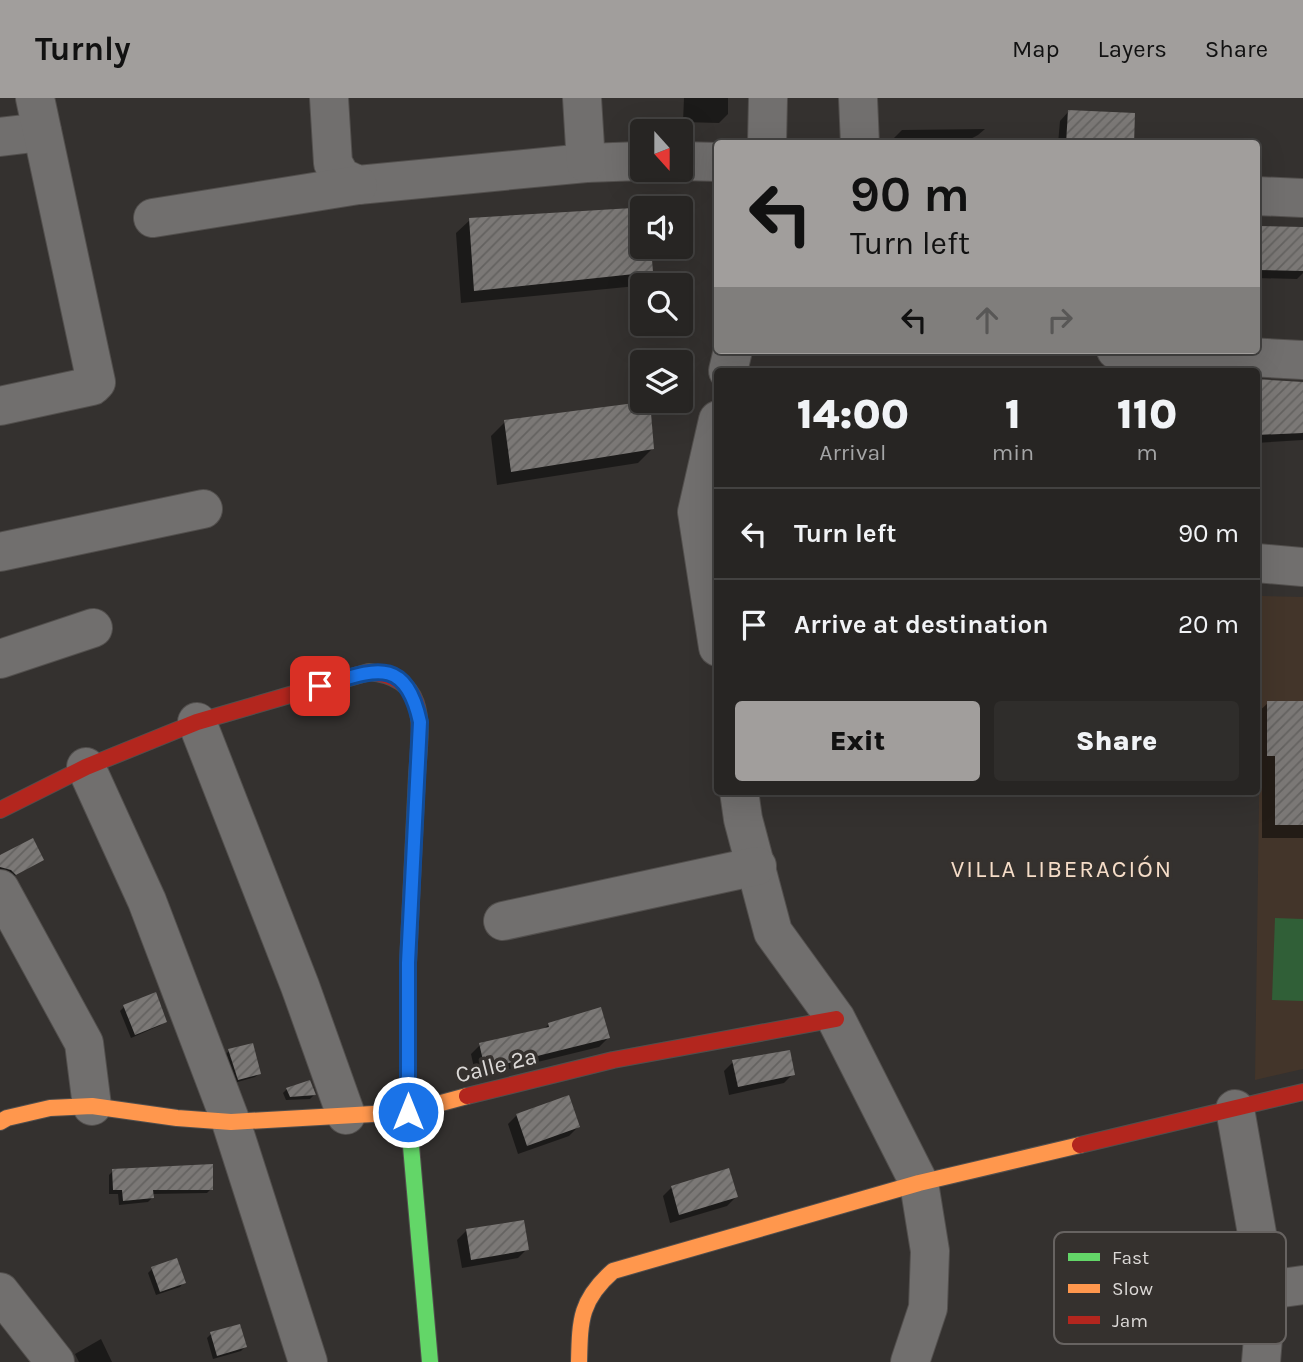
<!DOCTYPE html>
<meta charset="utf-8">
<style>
body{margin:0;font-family:Karla,sans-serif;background:#2f2d2b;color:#f1f3f6;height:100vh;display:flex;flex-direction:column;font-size:26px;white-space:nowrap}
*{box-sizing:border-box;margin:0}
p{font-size:23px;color:#a4a5a6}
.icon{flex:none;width:38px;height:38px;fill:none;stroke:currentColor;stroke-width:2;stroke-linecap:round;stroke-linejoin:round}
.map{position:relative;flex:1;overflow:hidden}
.side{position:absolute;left:714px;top:270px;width:546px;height:427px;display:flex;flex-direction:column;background:#272523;border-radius:7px;box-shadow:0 7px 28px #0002,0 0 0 2px #434241}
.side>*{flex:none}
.top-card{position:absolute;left:714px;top:42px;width:546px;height:214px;border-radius:7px;box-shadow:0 7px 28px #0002,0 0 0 2px #434241;background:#a19e9c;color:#111;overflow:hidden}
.needle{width:46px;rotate:159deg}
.controls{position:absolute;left:630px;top:21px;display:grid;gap:14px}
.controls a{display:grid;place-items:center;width:63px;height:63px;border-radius:7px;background:#272523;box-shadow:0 7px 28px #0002,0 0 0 2px #434241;font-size:35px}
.pin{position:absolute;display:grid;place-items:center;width:60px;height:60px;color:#fff;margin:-30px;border-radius:14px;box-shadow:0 4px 10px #0006}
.me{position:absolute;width:77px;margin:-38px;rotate:0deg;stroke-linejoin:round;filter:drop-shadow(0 0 5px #0008)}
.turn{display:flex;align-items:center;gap:24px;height:147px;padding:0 21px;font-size:32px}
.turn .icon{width:91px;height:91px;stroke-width:2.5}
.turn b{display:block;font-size:49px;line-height:60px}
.lanes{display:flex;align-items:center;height:66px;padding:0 21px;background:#0003;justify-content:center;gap:35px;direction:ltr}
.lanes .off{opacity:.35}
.eta{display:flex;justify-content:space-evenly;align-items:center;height:119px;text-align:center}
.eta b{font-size:42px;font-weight:800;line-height:49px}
.button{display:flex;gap:14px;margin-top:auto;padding:14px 21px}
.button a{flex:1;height:80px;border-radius:7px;background:#a19e9c;color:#111;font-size:28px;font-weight:800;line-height:80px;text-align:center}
.button a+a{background:#2f2d2b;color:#f1f3f6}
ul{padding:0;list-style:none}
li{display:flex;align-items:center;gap:21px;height:91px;padding:0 21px;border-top:2px solid #434241}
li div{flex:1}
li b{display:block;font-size:26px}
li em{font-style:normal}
header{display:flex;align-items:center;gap:42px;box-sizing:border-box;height:98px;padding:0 35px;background:#a19e9c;color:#111}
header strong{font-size:33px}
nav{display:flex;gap:38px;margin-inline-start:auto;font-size:24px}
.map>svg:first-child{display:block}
.education{fill:#43352a}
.pitch{fill:#305f37}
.shadow{fill:#0007}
.building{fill:url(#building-hatch)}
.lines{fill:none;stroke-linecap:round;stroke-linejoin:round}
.street-casing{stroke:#524f4d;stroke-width:40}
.fast-casing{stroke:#524f4d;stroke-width:18}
.slow-casing{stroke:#524f4d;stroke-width:18}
.jam-casing{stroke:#524f4d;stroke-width:18}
.street{stroke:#716f6e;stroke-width:38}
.fast{stroke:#63d668;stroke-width:16}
.slow{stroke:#ff974d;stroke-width:16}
.jam{stroke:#b3261e;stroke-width:16}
.route-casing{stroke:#114b97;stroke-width:18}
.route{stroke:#1a73e8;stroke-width:12}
.labels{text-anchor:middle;stroke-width:7;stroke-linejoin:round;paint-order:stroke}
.street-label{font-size:23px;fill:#dcd9d7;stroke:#35312e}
.neighbourhood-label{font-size:24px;letter-spacing:2px;fill:#f6ddc8;stroke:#35312e}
.key{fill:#35312e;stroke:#676361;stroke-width:2}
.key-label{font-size:19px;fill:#dcd9d7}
</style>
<header>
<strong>Turnly</strong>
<nav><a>Map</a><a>Layers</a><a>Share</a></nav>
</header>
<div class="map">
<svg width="1303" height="1264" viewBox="0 0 1303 1264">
<defs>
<pattern id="building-hatch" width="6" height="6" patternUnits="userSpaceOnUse" patternTransform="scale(1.75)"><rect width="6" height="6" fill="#7b7876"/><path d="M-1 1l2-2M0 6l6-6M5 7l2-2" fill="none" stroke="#646260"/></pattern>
</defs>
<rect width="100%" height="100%" fill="#34312f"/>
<!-- education -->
<path class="education" d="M1262 498 1303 499V971L1255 982Z"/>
<!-- pitch -->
<path class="pitch" d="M1275 820 1303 821V903L1272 902Z"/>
<!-- shadow -->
<g class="shadow">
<path d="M684 0H728V16L719 25 683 24Z"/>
<path d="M1069 13 1132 46H1058L1060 23Z"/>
<path d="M985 31 978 37 961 46H893V41L902 32Z"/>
<path d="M642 111V149H649L651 174 637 188 461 205 456 135 470 122Z"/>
<path d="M1256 130 1303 131V175L1297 181 1256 180Z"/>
<path d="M1256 283 1303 285V342L1256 345Z"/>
<path d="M505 324 652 351 638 365 497 387 491 338Z"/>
<path d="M1268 605H1303V740H1262V671L1256 670V616Z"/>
<path d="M0 759 42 762 11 780 0 774Z"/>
<path d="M124 909 165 923 161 927 131 940 120 913Z"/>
<path d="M549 926 608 940 599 949 476 979 471 956 480 947 543 932Z"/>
<path d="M229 953 260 975 255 979 234 985 225 957Z"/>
<path d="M733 964 793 976 784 985 729 997 724 973Z"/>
<path d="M287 991 314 997 310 1001 286 1002 283 995Z"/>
<path d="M517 1017 578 1029 569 1038 518 1056 508 1026Z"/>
<path d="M113 1073 211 1091 207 1095 152 1096V1100L148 1104 119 1107 118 1096H109V1077Z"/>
<path d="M672 1089 736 1099 727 1108 670 1125 663 1098Z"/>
<path d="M466 1133 527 1151 518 1160 462 1170 457 1142Z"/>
<path d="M152 1171 184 1184 180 1189 156 1197 148 1175Z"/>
<path d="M211 1236 245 1249 241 1253 213 1261 207 1240Z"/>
<path d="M101 1241 112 1264H79L75 1256Z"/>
</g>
<!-- building -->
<g class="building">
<path d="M1068 12 1135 15 1134 46H1066Z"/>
<path d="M649 109 642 110V149H651L653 174 474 193 469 120Z"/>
<path d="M1256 128 1303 129V173L1256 172Z"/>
<path d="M1256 281 1303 284V335L1256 337Z"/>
<path d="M650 303 654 351 511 374 504 322Z"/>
<path d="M1267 603H1303V727H1275V658H1267Z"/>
<path d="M33 740 44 762 16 777 11 772 0 769V757Z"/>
<path d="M156 894 167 924 135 937 123 907Z"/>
<path d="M601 909 610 940 485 971 479 945 549 929 548 925Z"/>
<path d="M253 945 261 976 238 982 228 951Z"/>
<path d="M790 952 795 977 738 989 732 962Z"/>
<path d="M310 982 316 997 290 999 286 990Z"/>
<path d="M569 997 580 1029 527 1048 516 1016Z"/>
<path d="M213 1066V1092H153L154 1100 123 1103 122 1092H113L112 1071Z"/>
<path d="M729 1070 738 1099 679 1117 671 1088Z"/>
<path d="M524 1122 529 1152 471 1162 466 1131Z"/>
<path d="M177 1160 186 1185 160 1194 151 1169Z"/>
<path d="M240 1226 247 1249 217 1258 210 1234Z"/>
</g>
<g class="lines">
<!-- street casing -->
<g class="street-casing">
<g id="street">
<path d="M329 0 333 65 341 79 358 87 586 65 642 63"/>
<path d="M582 0 586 65"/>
<path d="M858 0 860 46"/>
<path d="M0 39 42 34"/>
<path d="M767 46 768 0"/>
<path d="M681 63 718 64"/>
<path d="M1256 98 1303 100"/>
<path d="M153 120 358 87"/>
<path d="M1116 252 1303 262"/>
<path d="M728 273 733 252"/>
<path d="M0 308 92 288 96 284 35 0"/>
<path d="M718 322 697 414 718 549"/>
<path d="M0 454 203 411"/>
<path d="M1256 465 1303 469"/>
<path d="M0 561 93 530"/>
<path d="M197 624 300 888 346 1017"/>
<path d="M86 669 147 803 231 1024 308 1264"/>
<path d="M739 693 743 721 773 834 836 921 919 1085 930 1153 928 1210 910 1264"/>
<path d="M0 791 84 945 92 1008"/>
<path d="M503 823 757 768"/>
<path d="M1235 1011 1267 1192 1261 1264"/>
<path d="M1267 1192 1303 1187"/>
<path d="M0 1194 55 1264"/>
</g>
</g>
<!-- fast casing -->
<g class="fast-casing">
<path id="fast" d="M417 677 408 865V1014L430 1264"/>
</g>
<!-- slow casing -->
<g class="slow-casing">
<g id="slow">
<path d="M0 1024 7 1020 50 1010 92 1008 177 1020 231 1024 408 1014 467 998"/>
<path d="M579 1264C580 1222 580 1202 613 1173L919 1085 1080 1047"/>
</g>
</g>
<!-- jam casing -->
<g class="jam-casing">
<g id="jam">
<path d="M0 712 86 669 197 624 369 574C431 580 420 630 417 677"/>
<path d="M467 998 613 962 836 921"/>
<path d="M1080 1047 1303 994"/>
</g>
</g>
<!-- street -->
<use href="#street" class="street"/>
<!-- fast -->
<use href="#fast" class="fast"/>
<!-- slow -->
<use href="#slow" class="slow"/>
<!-- jam -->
<use href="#jam" class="jam"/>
</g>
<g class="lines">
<!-- route casing -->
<g class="route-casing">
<path id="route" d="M320 588C372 573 405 555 420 624L408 865V1014"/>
</g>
<!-- route -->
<use href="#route" class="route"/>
</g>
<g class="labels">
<!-- street labels -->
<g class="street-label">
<text transform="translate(496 967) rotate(-14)" y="8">Calle 2ª</text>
</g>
<!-- neighbourhood labels -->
<g class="neighbourhood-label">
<text x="1062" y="779">VILLA LIBERACIÓN</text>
</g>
</g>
<!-- legend -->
<rect x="1054" y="1134" width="232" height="112" rx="10" class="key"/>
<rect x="1068" y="1155" width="32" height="8" fill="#63d668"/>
<rect x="1068" y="1186" width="32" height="9" fill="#ff974d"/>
<rect x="1068" y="1218" width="32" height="8" fill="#b3261e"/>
<g class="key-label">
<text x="1112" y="1166">Fast</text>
<text x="1112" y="1197">Slow</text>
<text x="1112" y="1229">Jam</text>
</g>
</svg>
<div class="controls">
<a><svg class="needle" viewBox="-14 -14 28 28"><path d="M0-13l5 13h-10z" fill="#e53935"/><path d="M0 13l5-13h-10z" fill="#a4a5a6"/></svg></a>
<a><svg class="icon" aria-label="sound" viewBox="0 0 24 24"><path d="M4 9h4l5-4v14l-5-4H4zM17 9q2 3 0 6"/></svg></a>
<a><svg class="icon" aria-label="search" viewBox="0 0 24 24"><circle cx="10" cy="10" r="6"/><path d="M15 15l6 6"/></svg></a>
<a><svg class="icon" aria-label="layers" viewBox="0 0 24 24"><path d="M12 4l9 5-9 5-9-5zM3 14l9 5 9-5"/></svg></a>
</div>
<div class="pin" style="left:320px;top:588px;background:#d93025"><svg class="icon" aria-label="arrive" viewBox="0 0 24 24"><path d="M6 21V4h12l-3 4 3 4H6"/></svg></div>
<svg class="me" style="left:408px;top:1014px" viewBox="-20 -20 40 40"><circle r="17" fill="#1a73e8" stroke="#fff" stroke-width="3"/><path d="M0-11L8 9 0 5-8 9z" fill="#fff"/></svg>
<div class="top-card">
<div class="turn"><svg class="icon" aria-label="left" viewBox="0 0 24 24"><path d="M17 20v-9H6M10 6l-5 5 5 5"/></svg><div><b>90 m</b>Turn left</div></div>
<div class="lanes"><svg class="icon" aria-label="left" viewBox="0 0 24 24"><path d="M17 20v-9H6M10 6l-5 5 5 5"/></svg><svg class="icon off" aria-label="ahead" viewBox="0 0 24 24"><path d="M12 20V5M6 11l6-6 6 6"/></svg><svg class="icon off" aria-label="right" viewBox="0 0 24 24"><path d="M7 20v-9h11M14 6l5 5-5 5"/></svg></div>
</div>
<section class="side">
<div class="eta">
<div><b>14:00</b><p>Arrival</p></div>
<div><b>1</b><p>min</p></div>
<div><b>110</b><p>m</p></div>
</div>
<ul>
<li><svg class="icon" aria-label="left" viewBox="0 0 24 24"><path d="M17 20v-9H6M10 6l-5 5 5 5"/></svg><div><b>Turn left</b></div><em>90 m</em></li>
<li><svg class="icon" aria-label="arrive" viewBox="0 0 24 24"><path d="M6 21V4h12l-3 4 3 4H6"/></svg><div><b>Arrive at destination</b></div><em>20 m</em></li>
</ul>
<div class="button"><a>Exit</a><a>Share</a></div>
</section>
</div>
